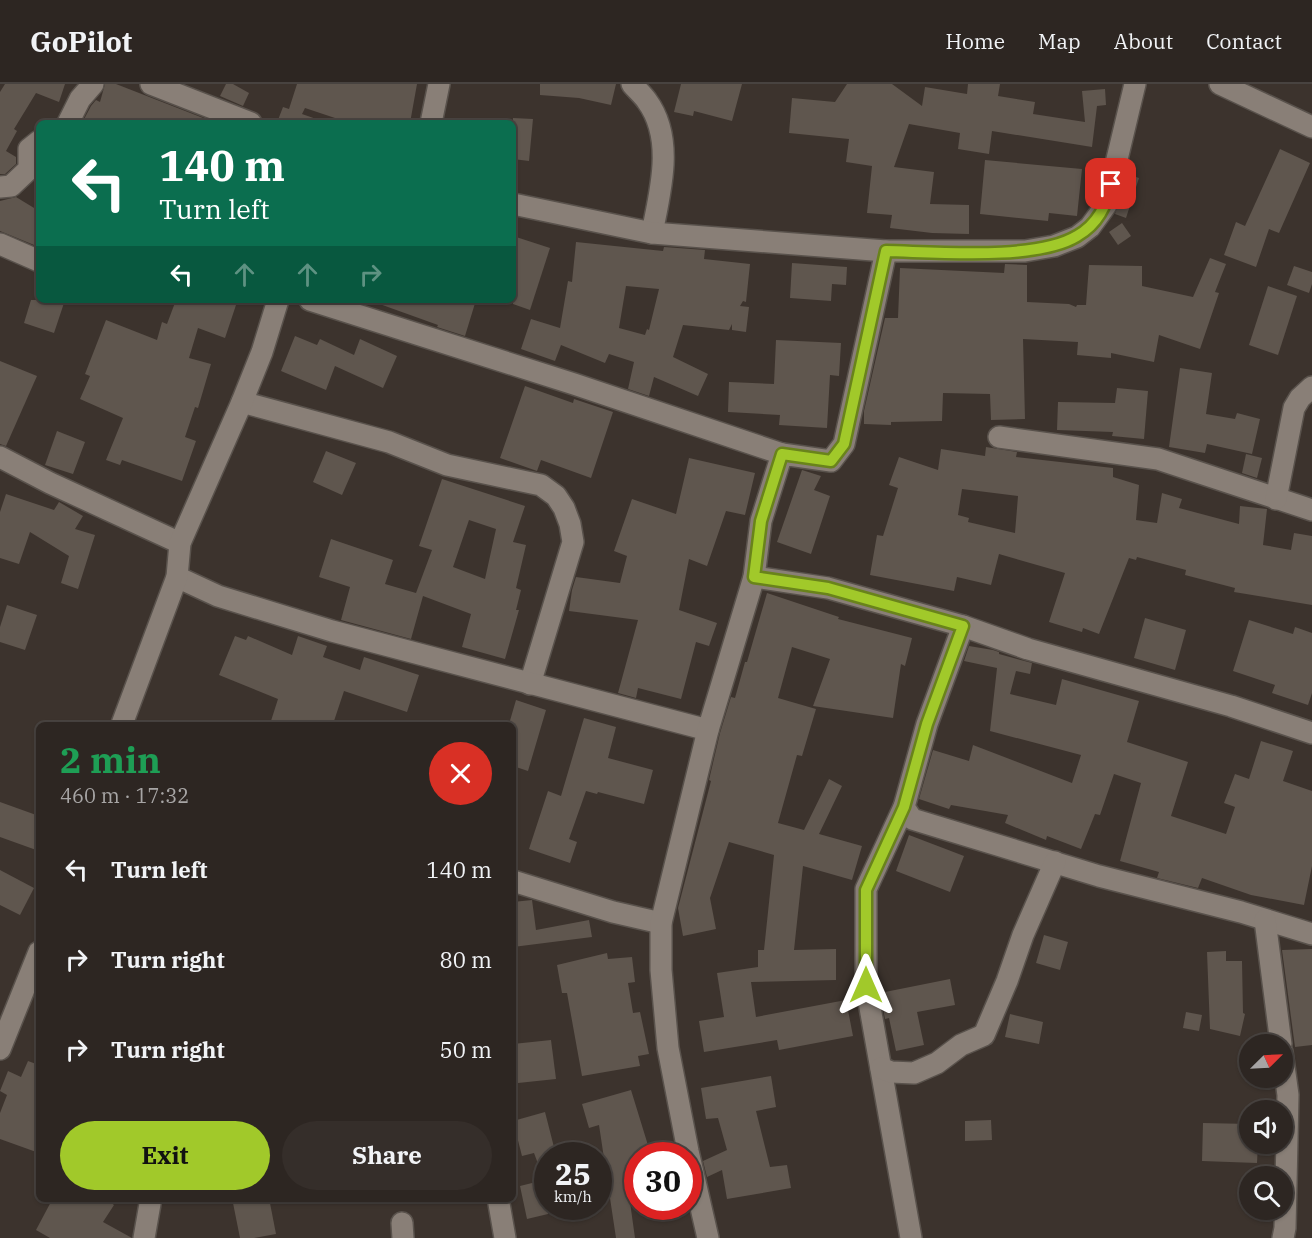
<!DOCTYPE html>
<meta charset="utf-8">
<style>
body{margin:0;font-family:"IBM Plex Serif",serif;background:#352e2a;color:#f1f3f6;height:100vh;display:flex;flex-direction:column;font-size:22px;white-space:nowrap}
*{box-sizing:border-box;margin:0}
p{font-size:20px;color:#a7a5a5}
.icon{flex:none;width:33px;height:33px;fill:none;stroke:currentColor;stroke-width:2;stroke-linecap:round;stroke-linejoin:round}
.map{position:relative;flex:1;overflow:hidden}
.side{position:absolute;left:36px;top:638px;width:480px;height:480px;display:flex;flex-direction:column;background:#2d2622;border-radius:9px;box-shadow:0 2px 4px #0004,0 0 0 2px #484340}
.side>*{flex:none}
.banner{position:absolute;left:36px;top:36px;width:480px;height:183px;border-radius:9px;box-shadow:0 2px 4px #0004,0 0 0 2px #484340;background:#0b6e4f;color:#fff;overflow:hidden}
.needle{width:39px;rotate:66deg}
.tools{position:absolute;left:1239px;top:950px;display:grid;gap:12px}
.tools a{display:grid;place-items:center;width:54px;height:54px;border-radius:50%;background:#2d2622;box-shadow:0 2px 4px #0004,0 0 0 2px #484340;font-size:30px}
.speed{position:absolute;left:534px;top:1058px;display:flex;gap:12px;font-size:30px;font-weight:700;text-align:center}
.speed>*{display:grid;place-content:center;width:78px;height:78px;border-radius:50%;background:#2d2622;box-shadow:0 2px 4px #0004,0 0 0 2px #484340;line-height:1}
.speed small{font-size:15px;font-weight:400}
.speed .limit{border:9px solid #d22;background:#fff;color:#111}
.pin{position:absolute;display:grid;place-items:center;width:51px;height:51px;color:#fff;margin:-26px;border-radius:12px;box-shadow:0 3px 9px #0006}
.me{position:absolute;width:66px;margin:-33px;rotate:0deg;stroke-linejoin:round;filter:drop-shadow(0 0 4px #0008)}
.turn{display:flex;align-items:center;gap:21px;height:126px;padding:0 24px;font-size:27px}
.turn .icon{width:78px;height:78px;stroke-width:2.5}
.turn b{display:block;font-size:42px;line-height:51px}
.lanes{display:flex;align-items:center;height:57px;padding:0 24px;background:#0003;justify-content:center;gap:30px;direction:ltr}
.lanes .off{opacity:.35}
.round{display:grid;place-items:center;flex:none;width:63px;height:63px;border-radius:32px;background:#352e2a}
.headline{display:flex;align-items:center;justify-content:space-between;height:102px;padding:0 24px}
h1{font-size:36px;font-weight:700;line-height:45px;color:#1e9e55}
.action{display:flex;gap:12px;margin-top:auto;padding:12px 24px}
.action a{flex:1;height:69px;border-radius:36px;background:#a1c92a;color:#111;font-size:24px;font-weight:700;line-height:69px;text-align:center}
.action a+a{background:#352e2a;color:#f1f3f6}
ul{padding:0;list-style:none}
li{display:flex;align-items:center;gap:18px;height:90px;padding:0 24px}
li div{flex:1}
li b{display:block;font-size:22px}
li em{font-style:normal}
header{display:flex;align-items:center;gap:36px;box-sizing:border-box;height:84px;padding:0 30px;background:#2d2622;border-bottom:2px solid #484340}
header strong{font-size:28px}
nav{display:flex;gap:33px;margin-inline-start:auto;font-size:21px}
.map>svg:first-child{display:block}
.building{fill:#5f564e;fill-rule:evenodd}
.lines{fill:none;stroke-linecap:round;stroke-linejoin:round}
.street-casing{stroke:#59524c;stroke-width:24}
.street{stroke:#897f77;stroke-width:21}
.route-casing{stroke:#69831b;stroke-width:15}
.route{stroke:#a1c92a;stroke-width:10}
</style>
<header>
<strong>GoPilot</strong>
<nav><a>Home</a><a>Map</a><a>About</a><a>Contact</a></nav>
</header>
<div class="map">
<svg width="1312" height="1154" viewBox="0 0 1312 1154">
<rect width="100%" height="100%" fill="#3c332d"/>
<!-- building -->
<g class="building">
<path d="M5 0H65L59 18 36 9 14 45 17 47 6 67 16 73V80L5 90H0V8Z"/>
<path d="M105 0H116L216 39H82L91 22 96 16 100 18Z"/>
<path d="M226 0H233L249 9 243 22 220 12Z"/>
<path d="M297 0H417L410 39H344V37L305 24 302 30 322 37V39H285L278 36 283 23 289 25Z"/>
<path d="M540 0H616L611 21 579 14 540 11Z"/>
<path d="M681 0H742L732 37 694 27 693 32 674 28Z"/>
<path d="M847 0H892L922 22 925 3 967 10 968 0H1000L998 12 1035 18 1033 30 1085 38 1082 7 1105 5 1106 21 1097 22 1092 63 992 47 989 70 958 65 960 49 909 40 894 83 934 88 930 120 969 121V150L932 149 890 144 892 131 867 129 872 82 846 78 849 55 789 49 792 14 835 18Z"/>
<path d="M513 34 533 35 529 77 513 75Z"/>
<path d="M1280 65 1310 79 1279 149 1269 145 1256 183 1224 171 1236 138 1245 142Z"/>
<path d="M985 76 1082 85 1077 132 1049 129 1048 137 980 130Z"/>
<path d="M1127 90 1139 94 1126 134 1115 130Z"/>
<path d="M16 113 39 127V163L0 147V117Z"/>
<path d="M1122 139 1131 152 1118 161 1109 148Z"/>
<path d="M513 152 550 164 530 226 513 220Z"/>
<path d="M576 158 663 167 664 163 705 166 704 175 750 180 746 218 743 217 740 222 749 223 746 248 732 246V240L729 246 683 241 673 273 708 290 698 312 654 293 649 312 628 305 634 278 609 270 605 279 561 261 555 277 521 265 531 235 560 244 568 197 572 198ZM626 202 659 205 649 246 647 245 645 251 619 244Z"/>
<path d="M1210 174 1226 180 1215 208 1219 209 1200 265 1159 251 1154 278 1111 269V274L1077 271 1078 258 1023 255 1025 335 991 336 990 310 943 309 942 337 891 338V341L864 340V327L885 234H898L900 184 1004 189 1005 180 1027 181V218L1069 220 1076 223 1077 221H1086L1089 181 1142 182V202L1193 213Z"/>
<path d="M792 179 847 183 846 201 832 200 831 217 790 214Z"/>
<path d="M1294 182 1312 188V200L1309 209 1287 201Z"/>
<path d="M1268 202 1297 212 1278 271 1249 261Z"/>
<path d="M31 216H65L54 249 24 239Z"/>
<path d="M176 216H223L236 221 225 254 198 244 189 274 211 280 198 324 195 323 185 353 196 357 182 397 122 376 120 381 106 376 123 334 80 315 90 292 85 290 106 236 157 256 162 238 167 240Z"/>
<path d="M374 216H476L465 252 437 243 438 241 374 218Z"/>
<path d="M295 252 317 261 320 255 354 271 360 255 397 272 383 304 335 282 326 306 281 287Z"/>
<path d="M776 256 841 259 839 292 830 291 827 344 779 341 780 331 728 328 729 298 774 300Z"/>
<path d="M0 277 37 292 6 362 0 360Z"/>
<path d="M1180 284 1212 289 1206 330 1235 335 1237 329 1260 335 1252 370 1207 360 1205 369 1169 363Z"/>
<path d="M525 302 573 319 574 315 613 328 591 394 541 376 537 387 500 374Z"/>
<path d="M1117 304 1148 307 1144 355 1112 352 1113 348 1057 346 1058 318 1115 319Z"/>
<path d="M57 347 85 358 73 390 45 381Z"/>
<path d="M986 363 1017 368 1016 373 1113 384V393L1139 401 1136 436 1157 439 1162 409 1182 415 1179 424 1239 440 1240 422 1267 425 1263 461 1291 466 1294 449 1312 452V521L1234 508 1235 504 1185 491 1186 486 1137 473 1136 476 1129 474 1099 550 1083 544 1082 548 1049 538 1065 489 999 470 991 501 957 493 954 507 870 491 877 451 883 452 898 404 889 401 899 373 938 386 941 365 985 372ZM962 405 1018 412 1015 449 968 438 969 434 958 431Z"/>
<path d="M326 367 356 379 342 411 313 398Z"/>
<path d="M1246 370 1262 374 1257 394 1242 389Z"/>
<path d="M689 374 755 389 745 431 726 427 707 482 689 475 679 526 717 539 709 562 696 558 681 615 638 604 636 614 618 609 638 536 569 527 572 506 576 493 620 499 627 472 614 467 632 415 676 430Z"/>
<path d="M802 386 821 392 814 406 830 412 811 470 777 458Z"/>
<path d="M442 395 525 422 513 458 526 461 516 504 521 506 516 526H519L505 575 462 563 471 530 423 512 411 555 341 536 350 503 319 493 331 455 393 476 385 500 416 509 432 466 419 462ZM469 436 496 445 485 495 453 483Z"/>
<path d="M6 410 54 426 59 418 83 432 75 445 95 451 78 505 61 499 69 472 30 448 19 480 0 474V428Z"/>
<path d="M767 509 839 533 838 535 912 554 905 582 901 580 893 634 813 622 830 575 792 563 778 614 816 625 802 672 797 671 778 739 804 746 829 695 842 702 819 750 862 762 852 796 803 782 794 866 836 865V896L751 898 756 933 846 916 853 952 779 966 777 956 704 968 699 937 724 933 717 889 758 883V866H764L774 771 729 758 710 814 716 845 683 852 678 824 711 697 709 696 720 649 731 613 735 614 745 578H747Z"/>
<path d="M7 521 37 531 25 566 0 558V543Z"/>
<path d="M1145 534 1186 546 1175 586 1134 574Z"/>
<path d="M1249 536 1293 550 1295 543 1312 549V609L1308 621 1272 609 1275 601 1233 587Z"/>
<path d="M235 552 246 556 248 552 292 571 298 552 327 562 323 573 360 586 364 573 419 591 407 628 344 607 333 640H270L278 615 219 591Z"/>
<path d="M969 562 993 566 999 568V570L1032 579 1030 590 1016 587 1010 610 1056 621 1062 595 1139 617 1127 658 1188 678 1171 732 1226 750 1235 723 1224 719 1235 690 1249 695 1261 657 1293 667 1283 697 1312 707V782L1304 821 1251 811 1202 794 1198 804 1157 794 1159 788 1120 777 1141 699 1114 690 1100 731 1095 730 1081 765 1047 752 1046 756 1005 739 1008 731 951 721 949 725 919 715 933 666 969 677 973 661 1072 699 1081 671 990 647 997 584 964 577Z"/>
<path d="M516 616 546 626 528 687 513 682V640H509Z"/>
<path d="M584 634 616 643 608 674 653 686 644 720 598 708 597 710 586 707 569 755 577 758 570 779 529 765 548 707 561 712Z"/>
<path d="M0 718 39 732V767L0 753Z"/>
<path d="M909 751 964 772 950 808 896 787Z"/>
<path d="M0 786 34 804 20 831 0 821Z"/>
<path d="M532 816 536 846 589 836 592 853 513 863V818Z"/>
<path d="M1044 851 1068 858 1060 886 1036 879Z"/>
<path d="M1312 865V961L1295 963 1282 866Z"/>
<path d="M1226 867V877H1242L1243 929 1245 930 1240 952 1210 945 1207 868Z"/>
<path d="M607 869 608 875 632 873 635 898 628 899 633 929 640 928 649 970 638 972 640 982 582 992 567 909H562L557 881Z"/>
<path d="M950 895 955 921 917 928 924 961 896 967 889 934 885 935 880 909Z"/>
<path d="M1186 928 1202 931 1199 947 1183 944Z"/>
<path d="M1010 930 1043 938 1039 960 1005 953Z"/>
<path d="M551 956 556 995 518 999 513 960Z"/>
<path d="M28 977 39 981V1069L0 1055V1029L7 1011 0 1007 8 987 21 993Z"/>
<path d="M771 992 776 1023 756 1027 770 1083 787 1081 791 1104 727 1115 722 1086 707 1093 703 1077 727 1066 718 1034 706 1035 701 1004Z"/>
<path d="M631 1006 651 1071H638V1109L629 1111 635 1154H616L599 1041 589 1044 582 1020Z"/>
<path d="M545 1028 556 1071H548V1130L527 1135 520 1102 544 1096 534 1069 522 1072 513 1037Z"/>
<path d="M991 1036 992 1056 965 1057V1037Z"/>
<path d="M1203 1039 1250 1040V1059H1258L1257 1079 1202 1077Z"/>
<path d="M53 1114H105L114 1121 103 1138 132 1154H50L36 1146Z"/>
<path d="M232 1114H269L276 1150 254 1154H240Z"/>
</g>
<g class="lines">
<!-- street casing -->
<g class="street-casing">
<g id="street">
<path d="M151 0 251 39"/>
<path d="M632 0C637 6 643 11 647 17 675 55 660 108 652 149"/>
<path d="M1220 0 1312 43"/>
<path d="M68 39 80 15 93 0"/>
<path d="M431 39 439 0"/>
<path d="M0 103 11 102 29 85V65L39 57"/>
<path d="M513 120 652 149 886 167H1025L1054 162 1077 153 1090 143 1106 121 1135 0"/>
<path d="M0 160 39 177"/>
<path d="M310 216 574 300 782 370"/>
<path d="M242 318 389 358 447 381 541 401 556 412 564 424 570 440 573 458 530 600"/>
<path d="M999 353 1158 375 1312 426"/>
<path d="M0 373 50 399 180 459"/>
<path d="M1276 415 1294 324 1300 314 1312 303"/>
<path d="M177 493 218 512 332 547 708 646"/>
<path d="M754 493 828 504 963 542 1028 565 1231 622 1312 649"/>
<path d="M963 542 927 640 904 723 912 735 1099 792 1241 828 1312 850"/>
<path d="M122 640 177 493 180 459 242 318 262 268 278 216"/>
<path d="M904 723 866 805V901L911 1154"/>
<path d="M513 797 613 828 661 839"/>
<path d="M1265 836 1281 960"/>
<path d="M0 965 39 868"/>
<path d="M1282 968 1288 1011 1285 1144 1283 1154"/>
<path d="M881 984 891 988 914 989 937 979 961 961 984 951 1007 897 1023 851 1055 778"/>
<path d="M498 1114 505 1154"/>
<path d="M402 1139 403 1154"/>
<path d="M144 1154 151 1114"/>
<path d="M708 1154 688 1067 668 964 661 886V839L708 646 754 493 761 437 782 370 831 377 844 360 886 167"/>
</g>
</g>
<!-- street -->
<use href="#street" class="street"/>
</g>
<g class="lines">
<!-- route casing -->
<g class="route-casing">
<path id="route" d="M866 901V806L904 723 927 640 963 542 828 504 754 493 761 437 782 370 831 377 844 360 886 167C935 168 1036 177 1077 152 1098 140 1106 122 1111 100"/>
</g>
<!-- route -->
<use href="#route" class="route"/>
</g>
</svg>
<div class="tools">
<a><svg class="needle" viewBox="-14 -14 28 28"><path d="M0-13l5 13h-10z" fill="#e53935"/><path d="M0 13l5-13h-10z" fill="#a7a5a5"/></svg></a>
<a><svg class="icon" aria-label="sound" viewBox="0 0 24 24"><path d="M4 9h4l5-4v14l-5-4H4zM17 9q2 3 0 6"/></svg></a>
<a><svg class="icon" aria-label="search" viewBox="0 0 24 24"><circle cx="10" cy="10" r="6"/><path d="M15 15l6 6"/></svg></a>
</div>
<div class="speed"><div>25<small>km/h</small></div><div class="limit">30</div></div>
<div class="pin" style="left:1111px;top:100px;background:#d93025"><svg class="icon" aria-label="arrive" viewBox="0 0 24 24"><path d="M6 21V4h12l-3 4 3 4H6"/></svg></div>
<svg class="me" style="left:866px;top:901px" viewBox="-20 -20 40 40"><path d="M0-17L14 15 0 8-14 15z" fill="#a1c92a" stroke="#fff" stroke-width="4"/></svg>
<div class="banner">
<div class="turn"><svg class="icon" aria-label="left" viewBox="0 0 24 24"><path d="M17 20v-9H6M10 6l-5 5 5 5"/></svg><div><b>140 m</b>Turn left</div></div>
<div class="lanes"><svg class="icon" aria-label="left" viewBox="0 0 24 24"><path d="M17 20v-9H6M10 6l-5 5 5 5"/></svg><svg class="icon off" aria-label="ahead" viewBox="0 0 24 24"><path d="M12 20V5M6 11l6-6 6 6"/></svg><svg class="icon off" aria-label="ahead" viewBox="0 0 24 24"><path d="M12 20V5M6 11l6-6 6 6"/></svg><svg class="icon off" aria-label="right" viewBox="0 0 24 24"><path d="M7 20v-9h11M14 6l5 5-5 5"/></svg></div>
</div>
<section class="side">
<div class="headline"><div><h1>2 min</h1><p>460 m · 17:32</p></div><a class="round" style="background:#d93025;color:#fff"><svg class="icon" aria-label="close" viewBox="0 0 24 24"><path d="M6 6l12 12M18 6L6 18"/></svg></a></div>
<ul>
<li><svg class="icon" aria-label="left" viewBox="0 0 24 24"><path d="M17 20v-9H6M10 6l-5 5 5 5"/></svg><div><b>Turn left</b></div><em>140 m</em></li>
<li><svg class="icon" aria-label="right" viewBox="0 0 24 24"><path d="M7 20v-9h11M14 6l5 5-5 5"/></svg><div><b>Turn right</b></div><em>80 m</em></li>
<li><svg class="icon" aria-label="right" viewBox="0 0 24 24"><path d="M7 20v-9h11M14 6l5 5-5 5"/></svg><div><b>Turn right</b></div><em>50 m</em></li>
</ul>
<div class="action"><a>Exit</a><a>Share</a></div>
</section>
</div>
